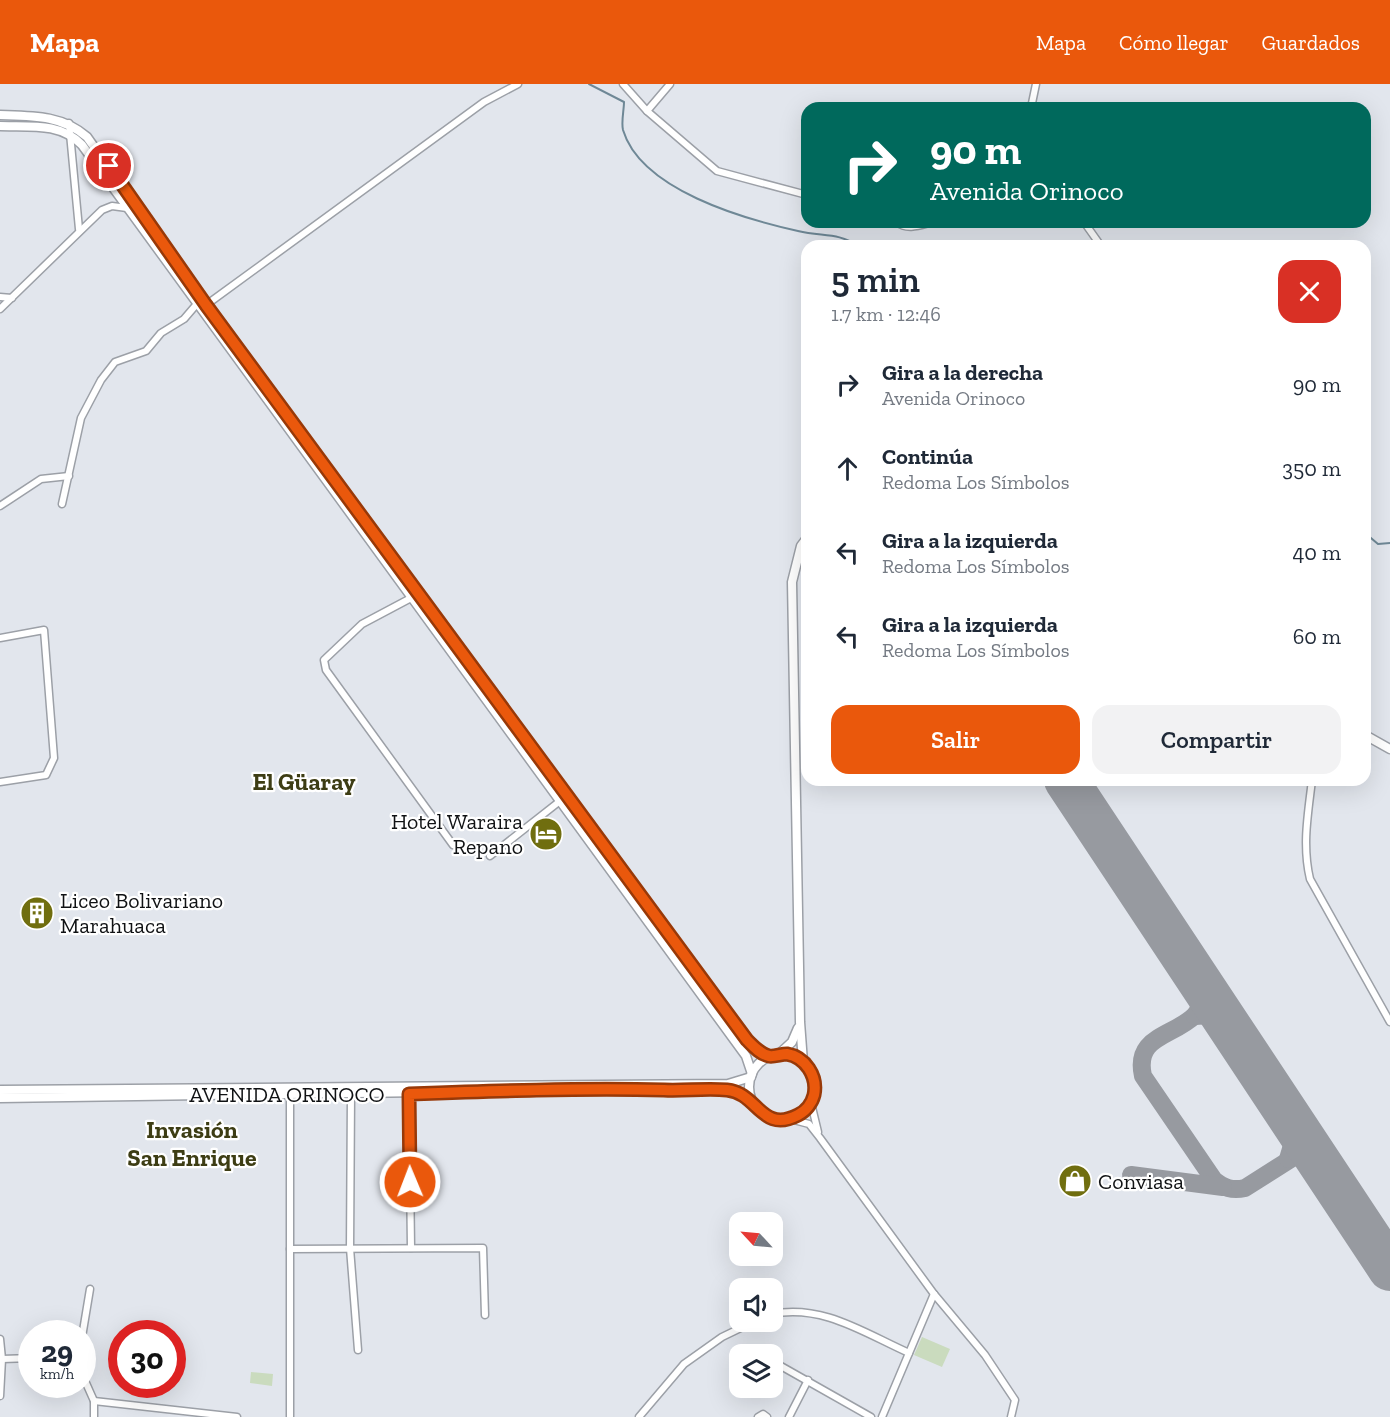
<!DOCTYPE html>
<html lang="es">
<meta charset="utf-8">
<style>
body{margin:0;font-family:"Zilla Slab",serif;background:#f2f2f3;color:#1f2937;height:100vh;display:flex;flex-direction:column;font-size:22px;white-space:nowrap}
*{box-sizing:border-box;margin:0}
p{font-size:20px;color:#747a83}
.icon{flex:none;width:33px;height:33px;fill:none;stroke:currentColor;stroke-width:2;stroke-linecap:round;stroke-linejoin:round}
.map{position:relative;flex:1;overflow:hidden}
.sheet{position:absolute;left:801px;top:156px;width:570px;height:546px;display:flex;flex-direction:column;background:#fff;border-radius:18px;box-shadow:0 6px 24px #0002}
.sheet>*{flex:none}
.banner{position:absolute;left:801px;top:18px;width:570px;height:126px;border-radius:18px;box-shadow:0 6px 24px #0002;background:#00695c;color:#fff;overflow:hidden}
.needle{width:39px;rotate:296deg}
.buttons{position:absolute;left:729px;top:1128px;display:grid;gap:12px}
.buttons a{display:grid;place-items:center;width:54px;height:54px;border-radius:12px;background:#fff;box-shadow:0 6px 24px #0002;font-size:30px}
.speed{position:absolute;left:18px;top:1236px;display:flex;gap:12px;font-size:30px;font-weight:700;text-align:center}
.speed>*{display:grid;place-content:center;width:78px;height:78px;border-radius:50%;background:#fff;box-shadow:0 6px 24px #0002;line-height:1}
.speed small{font-size:15px;font-weight:400}
.speed .limit{border:9px solid #d22;background:#fff;color:#111}
.pin{position:absolute;display:grid;place-items:center;width:51px;height:51px;color:#fff;margin:-26px;border:3px solid #fff;border-radius:50%;box-shadow:0 2px 6px #0007}
.me{position:absolute;width:66px;margin:-33px;rotate:359deg;stroke-linejoin:round;filter:drop-shadow(0 0 4px #0008)}
.turn{display:flex;align-items:center;gap:21px;height:126px;padding:0 30px;font-size:27px}
.turn .icon{width:78px;height:78px;stroke-width:2.5}
.turn b{display:block;font-size:42px;line-height:51px}
.round{display:grid;place-items:center;flex:none;width:63px;height:63px;border-radius:18px;background:#f2f2f3}
.head{display:flex;align-items:center;justify-content:space-between;height:102px;padding:0 30px}
h1{font-size:36px;font-weight:600;line-height:45px}
.primary-button{display:flex;gap:12px;margin-top:auto;padding:12px 30px}
.primary-button a{flex:1;height:69px;border-radius:18px;background:#ea580c;color:#fff;font-size:24px;font-weight:600;line-height:69px;text-align:center}
.primary-button a+a{background:#f2f2f3;color:#1f2937}
ul{padding:0;list-style:none}
li{display:flex;align-items:center;gap:18px;height:84px;padding:0 30px}
li div{flex:1}
li b{display:block;font-size:22px}
li em{font-style:normal}
header{display:flex;align-items:center;gap:36px;box-sizing:border-box;height:84px;padding:0 30px;background:#ea580c;color:#fff}
header strong{font-size:28px}
nav{display:flex;gap:33px;margin-inline-start:auto;font-size:21px}
.map>svg:first-child{display:block}
.green{fill:#cadbbe}
.lines{fill:none;stroke-linecap:round;stroke-linejoin:round}
.stream{stroke:#6f8896;stroke-width:2}
.taxiway{stroke:#979aa0;stroke-width:18}
.runway{stroke:#979aa0;stroke-width:44}
.street-casing{stroke:#9ca0a7;stroke-width:9}
.secondary-casing{stroke:#9ca0a7;stroke-width:11}
.street{stroke:#fff;stroke-width:6}
.secondary{stroke:#fff;stroke-width:8}
.route-casing{stroke:#983908;stroke-width:15}
.route{stroke:#ea580c;stroke-width:10}
.labels{text-anchor:middle;stroke-width:4.5;stroke-linejoin:round;paint-order:stroke}
.poi-label{font-size:22px;fill:#101214;stroke:#fff;text-anchor:start}
.street-label{font-size:22px;fill:#101214;stroke:#fff}
.neighbourhood-label{font-size:24px;font-weight:bold;fill:#3d3d14;stroke:#fff}
</style>
<header>
<strong>Mapa</strong>
<nav><a>Mapa</a><a>Cómo llegar</a><a>Guardados</a></nav>
</header>
<div class="map">
<svg width="1390" height="1333" viewBox="0 0 1390 1333">
<rect width="100%" height="100%" fill="#e2e6ed"/>
<!-- green -->
<g class="green">
<path d="M922 1253 950 1265 942 1283 914 1271Z"/>
<path d="M251 1288 273 1290 272 1302 250 1299Z"/>
</g>
<g class="lines">
<!-- stream -->
<g class="stream">
<path d="M589 0 624 18C624 26 621 38 623 46 641 106 744 135 798 147 823 153 837 148 859 162"/>
<path d="M1365 449 1378 460 1390 459"/>
</g>
<!-- taxiway -->
<g class="taxiway">
<path d="M1201 900C1201 910 1202 925 1194 932 1172 953 1134 952 1143 992L1214 1096C1224 1104 1232 1107 1245 1104L1294 1073 1317 1077"/>
<path d="M1195 932 1211 931 1226 938"/>
<path d="M1288 1075 1293 1058V1039"/>
<path d="M1131 1091 1223 1103"/>
<path d="M1381 1172 1390 1167"/>
</g>
<!-- runway -->
<path class="runway" d="M1066 696 1390 1185"/>
<!-- street casing -->
<g class="street-casing">
<g id="street">
<path d="M623 0 647 27 717 87 807 111"/>
<path d="M1031 24 1036 0"/>
<path d="M647 27 670 0"/>
<path d="M69 39 79 145"/>
<path d="M897 138C907 147 921 141 933 138"/>
<path d="M1084 138 1101 162"/>
<path d="M0 213 12 214"/>
<path d="M206 221 484 18 518 0"/>
<path d="M0 225 102 126 112 122 127 124"/>
<path d="M62 420 81 334 101 296 115 278 146 267 161 249 184 235 196 221"/>
<path d="M0 422 41 395 69 392"/>
<path d="M411 514 362 540 324 576 326 586 453 761"/>
<path d="M0 554 44 546 54 674 46 691 0 698"/>
<path d="M1312 696C1308 730 1302 761 1310 795L1390 938"/>
<path d="M490 772 560 717"/>
<path d="M351 1010 350 1164 358 1266"/>
<path d="M409 1010 411 1164"/>
<path d="M811 1019 818 1048"/>
<path d="M790 1035 809 1040 820 1054 934 1210 985 1271 1015 1316 1011 1333"/>
<path d="M290 1165 483 1164 485 1231"/>
<path d="M772 1230C823 1220 864 1249 909 1269"/>
<path d="M82 1253 90 1205"/>
<path d="M0 1255 2 1275 0 1312"/>
<path d="M2 1275 32 1274"/>
<path d="M772 1277 871 1333"/>
<path d="M82 1290 94 1317V1333"/>
<path d="M94 1317 237 1333"/>
<path d="M290 1333V1008"/>
<path d="M639 1333 684 1280 722 1253 753 1238"/>
<path d="M758 1333 763 1330 767 1333"/>
<path d="M789 1333 808 1296"/>
<path d="M882 1333 934 1210"/>
</g>
</g>
<!-- secondary casing -->
<g class="secondary-casing">
<g id="secondary">
<path d="M0 31C32 32 62 31 87 53L206 221 747 956 754 964 770 972"/>
<path d="M0 42C29 43 60 38 82 61L746 972 752 990"/>
<path d="M1365 651 1390 665"/>
<path d="M779 970 792 958 798 944"/>
<circle cx="782" cy="1003" r="33"/>
<path d="M803 978 800 938 792 498 801 462 807 454"/>
<path d="M0 1006 728 1000 751 993"/>
<path d="M0 1014 631 1005 729 1006 751 1016"/>
</g>
</g>
<!-- street -->
<use href="#street" class="street"/>
<!-- secondary -->
<use href="#secondary" class="secondary"/>
</g>
<g class="lines">
<!-- route casing -->
<g class="route-casing">
<path id="route" d="M109 82 206 221 747 956C753 962 760 970 769 972 774 973 781 970 787 970 805 973 818 992 814 1011 812 1019 806 1027 798 1031 761 1050 758 1009 727 1006 706 1004 685 1007 664 1006 579 1004 494 1007 409 1010L410 1098"/>
</g>
<!-- route -->
<use href="#route" class="route"/>
</g>
<!-- icons -->
<defs>
<g id="hotel-disc" transform="scale(1.725)"><circle r="9.5" fill="#706e0f" stroke="#fff"/><path d="M-6-4.5h1.5V1H6V5H4.5V3h-9V5H-6ZM-4 0a1.8 1.8 0 1 1 3.6 0ZM.5 0V-2.5h3Q6-2.5 6 0Z" fill="#fff"/></g>
<g id="building-disc" transform="scale(1.725)"><circle r="9.5" fill="#706e0f" stroke="#fff"/><path d="M-4-6H4V6H1V3H-1V6H-4ZM-2.5-4.3h1.7v1.8h-1.7ZM.8-4.3h1.7v1.8H.8ZM-2.5-1h1.7V.8h-1.7ZM.8-1h1.7V.8H.8Z" fill="#fff"/></g>
<g id="shop-disc" transform="scale(1.725)"><circle r="9.5" fill="#706e0f" stroke="#fff"/><path d="M-5-2.5h2.3a2.7 3.5 0 0 1 5.4 0H5L5.5 6h-11ZM-1.5-2.5h3a1.5 2.3 0 0 0-3 0Z" fill="#fff"/></g>
</defs>
<g fill-rule="evenodd">
<use href="#hotel-disc" x="546" y="750"/>
<use href="#building-disc" x="37" y="829"/>
<use href="#shop-disc" x="1075" y="1097"/>
</g>
<g class="labels">
<!-- poi labels -->
<g class="poi-label">
<text x="523" y="745" text-anchor="end">Hotel Waraira<tspan x="523" dy="25">Repano</tspan></text>
<text x="60" y="824">Liceo Bolivariano<tspan x="60" dy="25">Marahuaca</tspan></text>
<text x="1098" y="1105">Conviasa</text>
</g>
<!-- street labels -->
<g class="street-label">
<text x="287" y="1018">AVENIDA ORINOCO</text>
</g>
<!-- neighbourhood labels -->
<g class="neighbourhood-label">
<text x="304" y="706">El Güaray</text>
<text x="192" y="1054">Invasión<tspan x="192" dy="28">San Enrique</tspan></text>
</g>
</g>
</svg>
<div class="buttons">
<a><svg class="needle" viewBox="-14 -14 28 28"><path d="M0-13l5 13h-10z" fill="#e53935"/><path d="M0 13l5-13h-10z" fill="#747a83"/></svg></a>
<a><svg class="icon" aria-label="sound" viewBox="0 0 24 24"><path d="M4 9h4l5-4v14l-5-4H4zM17 9q2 3 0 6"/></svg></a>
<a><svg class="icon" aria-label="layers" viewBox="0 0 24 24"><path d="M12 4l9 5-9 5-9-5zM3 14l9 5 9-5"/></svg></a>
</div>
<div class="speed"><div>29<small>km/h</small></div><div class="limit">30</div></div>
<div class="pin" style="left:109px;top:82px;background:#d93025"><svg class="icon" aria-label="arrive" viewBox="0 0 24 24"><path d="M6 21V4h12l-3 4 3 4H6"/></svg></div>
<svg class="me" style="left:410px;top:1098px" viewBox="-20 -20 40 40"><circle r="17" fill="#ea580c" stroke="#fff" stroke-width="3"/><path d="M0-11L8 9 0 5-8 9z" fill="#fff"/></svg>
<div class="banner">
<div class="turn"><svg class="icon" aria-label="right" viewBox="0 0 24 24"><path d="M7 20v-9h11M14 6l5 5-5 5"/></svg><div><b>90 m</b>Avenida Orinoco</div></div>
</div>
<section class="sheet">
<div class="head"><div><h1>5 min</h1><p>1.7 km · 12:46</p></div><a class="round" style="background:#d93025;color:#fff"><svg class="icon" aria-label="close" viewBox="0 0 24 24"><path d="M6 6l12 12M18 6L6 18"/></svg></a></div>
<ul>
<li><svg class="icon" aria-label="right" viewBox="0 0 24 24"><path d="M7 20v-9h11M14 6l5 5-5 5"/></svg><div><b>Gira a la derecha</b><p>Avenida Orinoco</p></div><em>90 m</em></li>
<li><svg class="icon" aria-label="ahead" viewBox="0 0 24 24"><path d="M12 20V5M6 11l6-6 6 6"/></svg><div><b>Continúa</b><p>Redoma Los Símbolos</p></div><em>350 m</em></li>
<li><svg class="icon" aria-label="left" viewBox="0 0 24 24"><path d="M17 20v-9H6M10 6l-5 5 5 5"/></svg><div><b>Gira a la izquierda</b><p>Redoma Los Símbolos</p></div><em>40 m</em></li>
<li><svg class="icon" aria-label="left" viewBox="0 0 24 24"><path d="M17 20v-9H6M10 6l-5 5 5 5"/></svg><div><b>Gira a la izquierda</b><p>Redoma Los Símbolos</p></div><em>60 m</em></li>
</ul>
<div class="primary-button"><a>Salir</a><a>Compartir</a></div>
</section>
</div>
